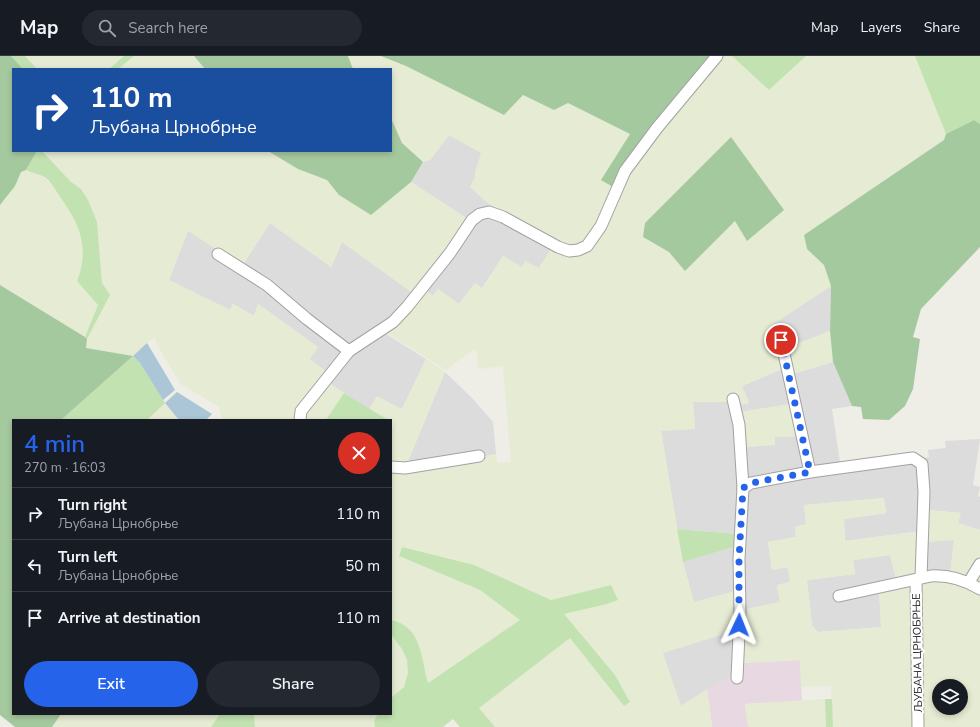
<!DOCTYPE html>
<meta charset="utf-8">
<style>
body{margin:0;font-family:"Nunito Sans",sans-serif;background:#242831;color:#f1f3f6;height:100vh;display:flex;flex-direction:column;font-size:15px;white-space:nowrap}
*{box-sizing:border-box;margin:0}
p{font-size:13px;color:#9ea1a6}
.icon{flex:none;width:22px;height:22px;fill:none;stroke:currentColor;stroke-width:2;stroke-linecap:round;stroke-linejoin:round}
.map{position:relative;flex:1;overflow:hidden}
.panel{position:absolute;left:12px;top:363px;width:380px;height:296px;display:flex;flex-direction:column;background:#171b24;border-radius:0px;box-shadow:0 2px 6px #0003}
.panel>*{flex:none}
.guide{position:absolute;left:12px;top:12px;width:380px;height:84px;border-radius:0px;box-shadow:0 2px 6px #0003;background:#1a4fa0;color:#fff;overflow:hidden}
.tools{position:absolute;left:932px;top:623px;display:grid;gap:8px}
.tools a{display:grid;place-items:center;width:36px;height:36px;border-radius:50%;background:#171b24;box-shadow:0 2px 6px #0003;font-size:20px}
.pin{position:absolute;display:grid;place-items:center;width:34px;height:34px;color:#fff;margin:-17px;border:2px solid #fff;border-radius:50%;box-shadow:0 1px 4px #0007}
.me{position:absolute;width:44px;margin:-22px;rotate:2deg;stroke-linejoin:round;filter:drop-shadow(0 0 3px #0008)}
.turn{display:flex;align-items:center;gap:14px;height:84px;padding:0 12px;font-size:18px}
.turn .icon{width:52px;height:52px;stroke-width:2.5}
.turn b{display:block;font-size:28px;line-height:34px}
.round{display:grid;place-items:center;flex:none;width:42px;height:42px;border-radius:21px;background:#242831}
.summary{display:flex;align-items:center;justify-content:space-between;height:68px;padding:0 12px}
h1{font-size:24px;font-weight:600;line-height:30px;color:#2563eb}
.cta{display:flex;gap:8px;margin-top:auto;padding:8px 12px}
.cta a{flex:1;height:46px;border-radius:24px;background:#2563eb;color:#fff;font-size:16px;font-weight:600;line-height:46px;text-align:center}
.cta a+a{background:#242831;color:#f1f3f6}
ul{padding:0;list-style:none}
li{display:flex;align-items:center;gap:12px;height:52px;padding:0 12px;border-top:1px solid #363941}
li div{flex:1}
li b{display:block;font-size:15px}
li em{font-style:normal}
header{display:flex;align-items:center;gap:24px;box-sizing:border-box;height:56px;padding:0 20px;background:#171b24;border-bottom:1px solid #363941}
header strong{font-size:19px}
nav{display:flex;gap:22px;margin-inline-start:auto;font-size:14px}
.search{width:280px;height:36px;background:#242831;display:flex;align-items:center;gap:10px;box-sizing:border-box;padding:0 14px;border-radius:22px;color:#9ea1a6;font-size:15px}
.map>svg:first-child{display:block}
.residential{fill:#dcdcdc}
.industrial{fill:#e7d8e2}
.farmland{fill:#e6ebd3;fill-rule:evenodd}
.grass{fill:#c2e3b1}
.forest{fill:#a5c99f}
.water{fill:#abc6d7}
.lines{fill:none;stroke-linecap:round;stroke-linejoin:round}
.minor-casing{stroke:#a2a2a2;stroke-width:13}
.minor{stroke:#fff;stroke-width:11}
.route{stroke:#2563eb;stroke-width:7;stroke-dasharray:0 12.6}
.labels{text-anchor:middle;stroke-width:4;stroke-linejoin:round;paint-order:stroke}
.street-label{font-size:11px;fill:#1e1e1e;stroke:#fff}
</style>
<header>
<strong>Map</strong>
<div class="search"><svg class="icon" aria-label="search" viewBox="0 0 24 24"><circle cx="10" cy="10" r="6"/><path d="M15 15l6 6"/></svg>Search here</div>
<nav><a>Map</a><a>Layers</a><a>Share</a></nav>
</header>
<div class="map">
<svg width="980" height="671" viewBox="0 0 980 671">
<rect width="100%" height="100%" fill="#eeede6"/>
<!-- residential -->
<g class="residential">
<path d="M449 79 482 97 475 116V122L470 131 488 147 527 170 553 190 539 212 522 211 503 200 482 232 475 227 459 248 438 233 433 240 425 234 474 167 411 126 423 106 430 104Z"/>
<path d="M270 167 331 211 342 186 419 241 383 276 426 303 402 353H369L329 327 333 321 309 303 318 291 258 248 254 260 233 248 230 254 169 224 188 174 242 210Z"/>
<path d="M831 230 830 275 781 294 770 270Z"/>
<path d="M833 306 852 350 832 353 841 413 929 401 928 394 946 392 945 385 980 383 973 429 980 431 978 440 980 441V474L958 467 960 457 929 454 927 486 954 483 950 520 919 523 920 475 845 485 844 463 886 457 884 442 804 449 806 468 795 471 796 481 768 486 772 514 788 511 790 526 777 529 780 546 742 554 741 607H734V618L681 650 662 597 736 574 738 535 694 547 683 506 737 490 738 478 677 473 661 374 695 373 693 346H730L736 375 741 374 743 391 775 389V381L800 380 795 348 740 356 738 349 749 347 742 330 787 311 790 319Z"/>
<path d="M445 316 473 343 493 366 496 398 404 415Z"/>
<path d="M890 499 897 526 879 534 881 571 818 576 812 569 807 524 855 518 853 504Z"/>
</g>
<!-- industrial -->
<path class="industrial" d="M800 604 802 645 745 648 748 671H712L707 633 734 618 741 607Z"/>
<!-- farmland -->
<g class="farmland">
<path d="M25 0H124L109 13H37Z"/>
<path d="M134 0H194L205 13H118Z"/>
<path d="M350 0H381L406 10 522 39 554 54 568 47 630 78 601 124 629 114 722 0H732L769 34 806 0H915L946 78 944 84 804 179 807 193 824 209 831 230 770 270 781 294 830 275 833 306 789 319 787 311 742 330 749 347 738 349 740 356 795 347 800 380 775 381V389L743 391 730 346H693L695 373 661 375 683 506 694 546 738 534 737 574 663 597 681 650 707 633 712 671H495L479 652 570 582 624 649 630 646 615 619 563 558 607 548 617 544 611 529 551 544 474 509 402 491 399 500 480 534 520 564 427 627 420 590 409 572 391 564V376L394 368 391 364H388L369 353 377 340 402 353 426 303 445 316 404 415 496 398 497 407 511 406 503 310 478 313 477 296 474 293 446 314 384 275 425 234 433 240 438 233 459 248 475 227 482 232 503 200 522 211 525 205 539 212 553 190 527 170 488 147 470 131 475 122V116L481 97 449 79 430 104 423 106 402 87 391 62V13H353L348 2ZM784 153 747 184 736 165 679 206 669 196 643 181Z"/>
<path d="M42 95H268L298 113 327 124 339 139 371 159 411 126 469 164 415 239 342 186 331 211 270 167 242 210 188 175 169 224 230 254 233 248 254 260 258 248 318 291 310 303 328 317 297 364H222L219 351 181 328 161 296 154 281 133 300 86 292 87 283 110 239 102 227 97 166 81 133 71 126Z"/>
<path d="M26 114 45 122 51 128 67 150 78 172 83 191V209L77 225 98 249 85 281 0 229V149L15 130 21 116Z"/>
<path d="M329 327 344 337 326 364H301Z"/>
<path d="M165 347 179 364H147Z"/>
<path d="M884 442 886 457 844 463 845 485 921 475 920 520 897 526 890 499 853 504 855 518 807 524 812 569 818 576 881 571 879 534 950 520 954 484 927 486 929 454 961 457 958 467 980 474V503L971 519 979 523 980 520V671H833L831 630 801 631 800 604 741 607 742 554 780 546 777 529 790 526 788 511 772 514 768 486 796 481 795 471 806 468 804 449ZM939 630H961V652H939Z"/>
<path d="M391 578 402 592 407 604 408 617 404 631 391 642Z"/>
<path d="M825 643 826 671H748L745 648Z"/>
<path d="M61 658H220L211 671H52Z"/>
<path d="M254 658H378L374 665 375 671H255Z"/>
</g>
<!-- grass -->
<g class="grass">
<path d="M11 0H25L37 13H23Z"/>
<path d="M124 0H134L118 13H109Z"/>
<path d="M732 0H806L769 34Z"/>
<path d="M915 0H980V68L974 64 946 78Z"/>
<path d="M37 95H42L71 126 81 133 88 144 97 166 102 227 110 239 87 283 85 281 98 249 77 225C90 193 80 169 61 142 56 135 52 127 46 122 40 118 32 117 26 114Z"/>
<path d="M133 300 140 307 165 347 147 364H61Z"/>
<path d="M344 337 388 364H326Z"/>
<path d="M677 473 738 478 737 490 683 506Z"/>
<path d="M402 491 474 509 551 544 611 529 618 544 607 548 564 558 615 619 630 646 624 650 570 582 479 652 495 671H460L453 663 443 671H375L374 665 378 658H391V642L404 631 408 617 407 604 402 593 391 578V564C422 570 421 602 428 627L520 564 480 534 399 500Z"/>
<path d="M825 643H832L833 671H826Z"/>
<path d="M220 658H254L255 671H211Z"/>
</g>
<!-- forest -->
<g class="forest">
<path d="M0 0H11L23 13H13V95H37L26 114 21 116 15 130 0 149Z"/>
<path d="M194 0H348L353 13H205Z"/>
<path d="M381 0H711L613 131 601 124 630 78 568 47 554 54 523 39 504 59 406 10Z"/>
<path d="M391 62 402 87 423 106 411 126 371 159 339 139 327 124 298 113 268 95H391Z"/>
<path d="M974 64 980 68V191L921 253 913 281 920 283 913 333 905 350 889 364 863 363 861 351 852 350 833 306 830 275 831 230 824 209 807 193 804 179 944 84 946 78Z"/>
<path d="M731 81 784 154 747 185 735 165 685 215 669 196 643 181 645 167Z"/>
<path d="M0 229 85 281 87 283 86 292 133 300 61 364H13V658H61L52 671H15L0 659Z"/>
</g>
<!-- water -->
<g class="water">
<path d="M147 287 175 334 163 344 140 307 133 300Z"/>
<path d="M177 336 212 358 206 364H179L165 347Z"/>
</g>
<g class="lines">
<!-- minor casing -->
<g class="minor-casing">
<g id="minor">
<path d="M218 198 267 229 307 263 349 295"/>
<path d="M781 284 810 416"/>
<path d="M733 343 739 369 743 432 739 503 740 556 737 622"/>
<path d="M300 364 301 355 349 295 393 266 407 251 450 197 472 164 480 158 489 156 503 161 558 191 569 195 578 194 587 190 601 170 625 115 657 72 717 0"/>
<path d="M391 411 405 412 479 400"/>
<path d="M743 432 751 427 810 416 905 403 913 402 922 408 924 436 921 522"/>
<path d="M916 524 918 671"/>
<path d="M969 526 980 508"/>
<path d="M839 540 931 520C948 519 965 524 980 533"/>
</g>
</g>
<!-- minor -->
<use href="#minor" class="minor"/>
</g>
<g class="lines">
<!-- route -->
<path class="route" d="M739 569V503L743 432 751 427 810 416 781 284"/>
</g>
<g class="labels">
<!-- street labels -->
<g class="street-label">
<text transform="translate(917 597) rotate(-91)" y="4">ЉУБАНА ЦРНОБРЊЕ</text>
</g>
</g>
</svg>
<div class="tools">
<a><svg class="icon" aria-label="layers" viewBox="0 0 24 24"><path d="M12 4l9 5-9 5-9-5zM3 14l9 5 9-5"/></svg></a>
</div>
<div class="pin" style="left:781px;top:284px;background:#d93025"><svg class="icon" aria-label="arrive" viewBox="0 0 24 24"><path d="M6 21V4h12l-3 4 3 4H6"/></svg></div>
<svg class="me" style="left:739px;top:569px" viewBox="-20 -20 40 40"><path d="M0-17L14 15 0 8-14 15z" fill="#2563eb" stroke="#fff" stroke-width="4"/></svg>
<div class="guide">
<div class="turn"><svg class="icon" aria-label="right" viewBox="0 0 24 24"><path d="M7 20v-9h11M14 6l5 5-5 5"/></svg><div><b>110 m</b>Љубана Црнобрње</div></div>
</div>
<section class="panel">
<div class="summary"><div><h1>4 min</h1><p>270 m · 16:03</p></div><a class="round" style="background:#d93025;color:#fff"><svg class="icon" aria-label="close" viewBox="0 0 24 24"><path d="M6 6l12 12M18 6L6 18"/></svg></a></div>
<ul>
<li><svg class="icon" aria-label="right" viewBox="0 0 24 24"><path d="M7 20v-9h11M14 6l5 5-5 5"/></svg><div><b>Turn right</b><p>Љубана Црнобрње</p></div><em>110 m</em></li>
<li><svg class="icon" aria-label="left" viewBox="0 0 24 24"><path d="M17 20v-9H6M10 6l-5 5 5 5"/></svg><div><b>Turn left</b><p>Љубана Црнобрње</p></div><em>50 m</em></li>
<li><svg class="icon" aria-label="arrive" viewBox="0 0 24 24"><path d="M6 21V4h12l-3 4 3 4H6"/></svg><div><b>Arrive at destination</b></div><em>110 m</em></li>
</ul>
<div class="cta"><a>Exit</a><a>Share</a></div>
</section>
</div>
